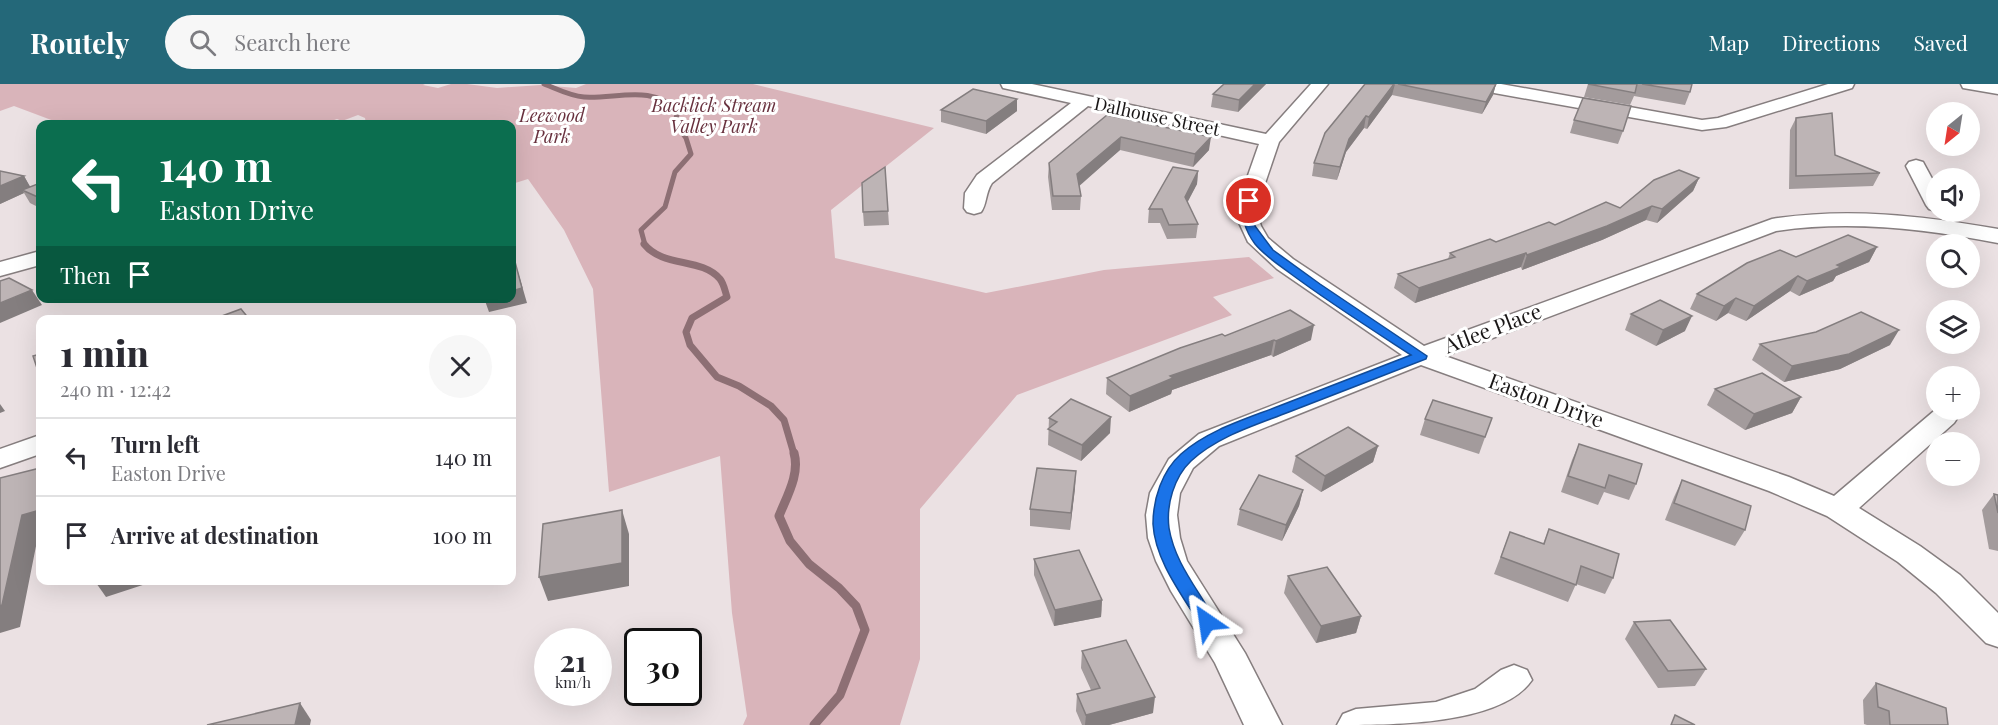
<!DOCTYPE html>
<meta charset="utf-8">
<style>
body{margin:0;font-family:"Playfair Display",serif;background:#f7f7f7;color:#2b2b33;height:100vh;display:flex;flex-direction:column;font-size:22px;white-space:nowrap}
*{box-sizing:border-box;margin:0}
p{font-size:20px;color:#7c7c81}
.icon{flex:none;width:33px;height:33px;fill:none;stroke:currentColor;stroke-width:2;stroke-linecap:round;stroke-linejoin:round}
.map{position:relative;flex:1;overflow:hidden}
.details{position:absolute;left:36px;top:231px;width:480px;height:270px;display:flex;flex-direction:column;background:#fff;border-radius:12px;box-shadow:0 6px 24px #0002}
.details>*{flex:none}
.top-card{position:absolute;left:36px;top:36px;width:480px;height:183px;border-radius:12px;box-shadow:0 6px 24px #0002;background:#0b6e4f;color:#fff;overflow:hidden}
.needle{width:39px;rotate:210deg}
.controls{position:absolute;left:1926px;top:18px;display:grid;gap:12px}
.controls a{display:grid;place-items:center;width:54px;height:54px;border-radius:50%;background:#fff;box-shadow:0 6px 24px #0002;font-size:30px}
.speed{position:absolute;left:534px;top:544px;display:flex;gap:12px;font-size:30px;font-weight:700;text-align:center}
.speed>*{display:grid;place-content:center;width:78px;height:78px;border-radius:50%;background:#fff;box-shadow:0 6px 24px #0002;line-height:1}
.speed small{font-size:15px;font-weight:400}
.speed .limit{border:3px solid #111;border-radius:9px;background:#fff;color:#111}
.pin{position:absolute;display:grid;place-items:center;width:51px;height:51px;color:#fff;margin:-26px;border:3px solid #fff;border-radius:50%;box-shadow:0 2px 6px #0007}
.me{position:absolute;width:66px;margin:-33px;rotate:328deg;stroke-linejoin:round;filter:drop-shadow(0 0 4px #0008)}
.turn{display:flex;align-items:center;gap:21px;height:126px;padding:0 24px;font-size:27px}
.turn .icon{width:78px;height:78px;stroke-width:2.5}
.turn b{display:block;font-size:42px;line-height:51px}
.then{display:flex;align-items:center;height:57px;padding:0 24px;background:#0003;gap:12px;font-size:22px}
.round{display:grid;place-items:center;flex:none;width:63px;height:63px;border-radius:32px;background:#f7f7f7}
.overview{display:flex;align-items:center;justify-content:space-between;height:102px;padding:0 24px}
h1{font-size:36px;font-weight:800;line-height:45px}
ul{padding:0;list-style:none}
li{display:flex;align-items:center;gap:18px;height:78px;padding:0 24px;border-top:2px solid #e1e1e2}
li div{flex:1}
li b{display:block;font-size:22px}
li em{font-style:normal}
header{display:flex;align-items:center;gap:36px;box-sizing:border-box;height:84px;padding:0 30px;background:#246879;color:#fff}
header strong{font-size:28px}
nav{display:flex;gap:33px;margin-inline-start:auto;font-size:21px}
.search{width:420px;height:54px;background:#f7f7f7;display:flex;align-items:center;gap:15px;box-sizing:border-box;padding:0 21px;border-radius:33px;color:#7c7c81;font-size:22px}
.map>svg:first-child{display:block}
.green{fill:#d9b4ba}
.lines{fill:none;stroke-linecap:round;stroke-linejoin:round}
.stream-far2{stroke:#8d6f74;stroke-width:5}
.stream-far1{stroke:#8d6f74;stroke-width:7}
.stream{stroke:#8d6f74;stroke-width:9}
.minor-casing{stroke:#867e7f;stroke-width:3}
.minor{fill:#fff;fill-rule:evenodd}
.wall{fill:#a39b9c}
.shaded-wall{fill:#847e7f}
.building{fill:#bdb4b5;stroke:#847e7f;stroke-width:1.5}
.route{fill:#1a73e8;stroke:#114b97;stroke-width:1.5}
.labels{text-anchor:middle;stroke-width:6;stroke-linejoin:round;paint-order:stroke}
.far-park-label{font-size:18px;font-style:italic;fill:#68313e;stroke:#fff}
.far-street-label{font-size:18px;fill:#1a1717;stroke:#fff}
.street-label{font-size:21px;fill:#1a1717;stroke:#fff}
</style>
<header>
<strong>Routely</strong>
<div class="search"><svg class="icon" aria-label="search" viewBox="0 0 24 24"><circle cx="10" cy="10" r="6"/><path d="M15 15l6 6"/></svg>Search here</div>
<nav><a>Map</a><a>Directions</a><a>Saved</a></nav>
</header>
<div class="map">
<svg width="1998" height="641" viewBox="0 0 1998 641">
<rect width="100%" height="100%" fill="#ebe1e3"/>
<!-- green -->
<path class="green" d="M0 0H425L423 1 438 4 451 0H467L497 4 541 1 576 4 586 0H753L934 44 831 126 835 174 986 209 1104 186 1249 173 1274 194 1213 213 1232 231 1017 311 920 425V575L900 641H743L747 632 732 529 720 372 609 408 593 205 564 146 528 95 512 100V40H366L365 34 358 31 342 37 337 35 323 40H62L14 22 0 27Z"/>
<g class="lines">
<!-- stream-far2 -->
<path class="stream-far2" d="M544 0C557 5 570 12 584 13 617 15 652 0 678 27L675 38 686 54 691 70 675 88 665 123 641 146 645 161"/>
<!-- stream-far1 -->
<path class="stream-far1" d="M644 160C663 184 701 173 720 195 724 200 725 207 727 213L692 234 686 248 690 261 717 293 739 302 771 322 784 336 794 370"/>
<!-- stream -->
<path class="stream" d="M794 369C800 390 787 412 779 432L790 457 809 480 839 504 856 522 865 546 840 611 814 641"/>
<!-- minor casing -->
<g class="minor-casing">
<g id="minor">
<path d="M1001 0H1032L1266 50 1311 0H1328L1279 58 1259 117 1258 132 1261 142 1268 154 1293 175 1424 262 1772 135C1849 123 1922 132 1998 145V159C1924 145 1851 136 1776 147L1445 272 1789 393 1834 412 1934 327H1954L1958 333 1954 339 1859 424 1920 462 1960 491 1998 529V563L1986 559 1936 509 1898 478 1827 432 1769 407 1421 281 1219 362 1193 384 1180 409 1177 431 1180 454 1187 477 1245 569 1282 641H1244L1215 579 1171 507 1156 477 1148 454 1146 431 1150 409 1169 375 1199 350 1402 271 1277 185 1248 158 1236 132 1239 117 1259 60 1088 22 992 99C985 110 987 120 981 128L974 130 967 128 964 124 965 109 977 91 1071 19 1003 4Z"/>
<path d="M1464 0H1501L1702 36 1718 34 1828 0H1854L1852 4 1726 43 1702 46 1472 5Z"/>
<path d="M1961 0H1998V10L1963 4Z"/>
<path d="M1916 76 1923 78 1936 102V127L1929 125 1926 121 1906 82 1909 78Z"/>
<path d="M40 167V181L0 192V178Z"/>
<path d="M40 351V370L0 384V365Z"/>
<path d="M1514 581 1527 586 1532 596C1501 641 1393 641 1337 641L1343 630 1356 625 1436 618 1475 605 1501 586Z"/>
</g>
</g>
<!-- minor -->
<use href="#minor" class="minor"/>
</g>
<!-- wall -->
<g class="wall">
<path d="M1224 0H1266L1238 28 1211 23 1213 10Z"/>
<path d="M1365 0H1496L1493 11 1482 30 1392 11 1367 45 1364 44 1346 68 1337 96 1312 92 1314 79Z"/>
<path d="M1588 0H1692L1690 8 1685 21 1634 12 1630 21 1584 13Z"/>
<path d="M1017 15V27L986 50 941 38V26Z"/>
<path d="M1107 31 1209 66 1193 83 1120 66 1079 101 1081 112 1080 126H1052L1048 93 1049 79Z"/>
<path d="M1796 34 1835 71 1880 89 1873 102 1789 105 1790 46Z"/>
<path d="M1574 36 1623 47 1618 60 1570 49Z"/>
<path d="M0 87 24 92 30 103 40 99V124L30 119 24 109 0 120Z"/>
<path d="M1198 87 1197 100 1187 118 1198 140 1196 154 1167 155 1160 139H1148L1149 125Z"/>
<path d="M1699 94 1693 107 1657 139 1646 136 1602 156 1522 186 1521 183 1415 219 1394 204 1398 190 1448 175 1450 169 1496 158 1555 141 1620 124Z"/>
<path d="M888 127 889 141 864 142 863 128Z"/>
<path d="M1877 163 1869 178 1836 192 1833 197 1799 212 1790 207 1746 237 1728 229 1716 237 1690 225 1697 210 1796 173Z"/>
<path d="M1631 230 1685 247 1656 262 1625 246Z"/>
<path d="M1225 252 1311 256 1273 273 1271 271 1172 306 1171 310 1129 328 1106 310 1107 294Z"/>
<path d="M1760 260 1890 261 1840 285 1784 298 1752 276Z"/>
<path d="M1715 305 1801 313 1792 329 1745 346 1707 321Z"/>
<path d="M1049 334 1110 349 1081 377 1048 361Z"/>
<path d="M1492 334 1479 370 1420 351 1425 335Z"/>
<path d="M1579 360 1636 400 1629 416 1604 408 1598 421 1561 408 1572 376Z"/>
<path d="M1378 362 1373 378 1321 408 1292 388 1296 372Z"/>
<path d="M1682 396 1745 446 1735 462 1665 436 1674 413Z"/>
<path d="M1075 404 1070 446 1030 442V425Z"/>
<path d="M1303 406 1299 422 1282 457 1237 441 1240 425Z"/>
<path d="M1994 410 1998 411V467L1989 465 1982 426Z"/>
<path d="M1549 445 1613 494 1605 510 1576 500 1568 518 1494 490 1510 448 1543 460Z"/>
<path d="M1034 475 1102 516 1101 533 1054 542 1034 491Z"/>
<path d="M1288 492 1361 532 1356 549 1316 559 1284 509Z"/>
<path d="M1634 538 1706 585 1695 602 1658 604 1625 555Z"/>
<path d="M1082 567 1153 629 1109 641H1082L1076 627 1077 610 1091 606 1081 584Z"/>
<path d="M1876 599 1948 641H1867L1864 640 1863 616Z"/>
</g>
<!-- shaded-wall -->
<g class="shaded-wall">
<path d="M1255 0H1266L1238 28 1239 16Z"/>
<path d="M1395 0 1392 11 1367 45 1369 33Z"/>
<path d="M1496 0 1493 11 1482 30 1486 18Z"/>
<path d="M1017 15V27L986 50V37Z"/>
<path d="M1366 32 1364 44 1346 68 1337 96 1340 83 1349 55Z"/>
<path d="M1121 53 1120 66 1077 104V90Z"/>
<path d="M1211 53 1209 66 1193 83 1195 70Z"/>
<path d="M1198 87 1197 100 1183 127 1185 113Z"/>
<path d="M24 92 32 106H22L24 109 0 120V102Z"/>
<path d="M1699 94 1693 107 1657 139 1662 125Z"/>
<path d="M1652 122 1646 136 1602 156 1522 186 1527 171Z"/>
<path d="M1877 163 1869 178 1836 192 1833 197 1799 212 1807 197 1837 181Z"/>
<path d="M1526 169 1521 183 1415 219 1419 204Z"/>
<path d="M518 188 527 219 489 228 484 214H512V207Z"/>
<path d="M1798 192 1790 207 1746 237 1754 222Z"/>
<path d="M32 206 42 221 0 239V219Z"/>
<path d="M1736 214 1728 229 1716 237 1724 222Z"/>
<path d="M1692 232 1685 247 1656 262 1663 246Z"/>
<path d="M1314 241 1311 256 1273 273 1276 257Z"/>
<path d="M1899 246 1890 261 1840 285 1784 298 1792 282Z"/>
<path d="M1274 256 1271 271 1172 306 1171 310 1129 328 1130 312 1170 292Z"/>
<path d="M1801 313 1792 329 1745 346 1754 330Z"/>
<path d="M0 320 5 327 0 329Z"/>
<path d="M1111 333 1110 349 1081 377 1082 361Z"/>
<path d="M1378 362 1373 378 1321 408 1325 392Z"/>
<path d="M1076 387 1075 404 1070 446 1071 429Z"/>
<path d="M1303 406 1299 422 1282 457 1286 441Z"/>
<path d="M40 426V452H38L20 543 0 549V522L22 431Z"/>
<path d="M622 426 629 450V502L548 517 539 493Z"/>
<path d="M94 496H158L106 513Z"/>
<path d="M1102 516 1101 533 1054 542 1055 526Z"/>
<path d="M1361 532 1356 549 1316 559 1321 542Z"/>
<path d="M1155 613 1153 629 1109 641H1085L1086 631Z"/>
<path d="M300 619 311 636 310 641H295Z"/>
</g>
<!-- building -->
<g class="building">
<path d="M1224 0H1255L1239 16 1213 10Z"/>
<path d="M1365 0H1394L1369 33 1366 32 1349 55 1340 83 1314 79 1325 49Z"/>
<path d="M1398 0H1496L1486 18Z"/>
<path d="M1588 0H1637L1635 9Z"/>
<path d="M1642 0H1692L1690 8Z"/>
<path d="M973 5 1017 15 986 37 941 26Z"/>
<path d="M1583 14 1631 22 1623 47 1574 36Z"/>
<path d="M1832 29 1835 71 1880 89 1796 92V34Z"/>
<path d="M1107 31 1211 53 1195 70 1121 53 1077 90 1081 112H1053L1049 79Z"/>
<path d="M885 83 888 127 863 128 862 99Z"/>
<path d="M1173 83 1198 87 1185 113 1198 140 1169 141 1162 125H1149Z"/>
<path d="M1679 86 1699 94 1662 125 1652 122 1607 142 1527 171 1526 169 1419 204 1398 190 1455 173 1450 169 1490 155 1496 158 1549 138 1555 141 1606 118 1620 124 1654 96Z"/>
<path d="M0 87 24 92 0 102Z"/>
<path d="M40 99V114L22 106Z"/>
<path d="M1848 151 1877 163 1837 181 1841 183 1807 197 1798 192 1754 222 1736 214 1724 222 1697 210 1747 179 1780 166 1796 173Z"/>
<path d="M512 174H514L522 204 512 207Z"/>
<path d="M9 194 32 206 0 219V197Z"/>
<path d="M1660 216 1692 232 1663 246 1631 230Z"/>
<path d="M241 225 250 236H211Z"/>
<path d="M1290 226 1314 241 1276 257 1274 256 1170 292 1173 294 1130 312 1107 294 1180 264 1222 250 1225 252Z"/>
<path d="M1861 228 1899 246 1849 270 1792 282 1760 260 1816 248Z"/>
<path d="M40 270V293L33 272Z"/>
<path d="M1762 289 1801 313 1754 330 1715 305Z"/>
<path d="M1071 315 1111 333 1082 361 1048 345 1057 338 1049 334Z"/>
<path d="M1433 316 1492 334 1485 353 1425 335Z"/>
<path d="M1348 343 1378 362 1325 392 1296 372Z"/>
<path d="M1579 360 1642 380 1636 400 1609 391 1605 404 1568 392Z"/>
<path d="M40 384V426L22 431 2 521 0 522V394Z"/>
<path d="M1037 384 1076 387 1071 429 1030 425Z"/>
<path d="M1259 391 1303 406 1286 441 1240 425Z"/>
<path d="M1682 396 1751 422 1745 446 1674 419Z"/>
<path d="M1994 410 1998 411V429Z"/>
<path d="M622 426V479L539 493 543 440Z"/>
<path d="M1549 445 1619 470 1613 494 1581 482 1576 501 1501 473 1510 448 1544 460Z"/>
<path d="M1079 466 1102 516 1055 526 1034 475Z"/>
<path d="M1327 483 1361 532 1321 542 1288 492Z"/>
<path d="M1670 536 1706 585 1668 587 1634 538Z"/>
<path d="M1126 556 1155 613 1086 631 1077 610 1100 604 1082 567Z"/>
<path d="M1876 599 1946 624 1948 641H1890L1889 627 1878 623Z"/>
<path d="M300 619 295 641H207Z"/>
<path d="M1675 631 1695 641H1671Z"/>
</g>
<!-- route -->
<path class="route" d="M1249 114 1254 117 1252 124 1255 142 1273 166 1320 200 1427 272 1426 275C1380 293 1335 310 1289 328 1256 341 1218 352 1191 377 1174 393 1166 421 1169 444 1175 480 1199 506 1216 538L1213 542 1207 544 1201 542C1183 512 1155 477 1153 440 1153 415 1162 387 1181 370 1208 346 1246 335 1279 322 1323 305 1367 288 1411 271 1371 245 1330 219 1291 190 1279 181 1265 172 1255 160 1246 148 1240 132 1243 117Z"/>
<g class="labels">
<!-- far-park labels -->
<g class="far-park-label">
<text x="714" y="28">Backlick Stream<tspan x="714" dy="21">Valley Park</tspan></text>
<text x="552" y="38">Leewood<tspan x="552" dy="21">Park</tspan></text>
</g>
<!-- far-street labels -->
<g class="far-street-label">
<text transform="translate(1157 33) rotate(12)" y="6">Dalhouse Street</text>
</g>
<!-- street labels -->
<g class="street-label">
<text transform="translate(1493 245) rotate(-21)" y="7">Atlee Place</text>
<text transform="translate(1546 317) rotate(20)" y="7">Easton Drive</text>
</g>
</g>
</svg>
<div class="controls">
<a><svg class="needle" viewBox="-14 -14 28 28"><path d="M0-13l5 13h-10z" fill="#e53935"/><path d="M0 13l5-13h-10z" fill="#7c7c81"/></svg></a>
<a><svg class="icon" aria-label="sound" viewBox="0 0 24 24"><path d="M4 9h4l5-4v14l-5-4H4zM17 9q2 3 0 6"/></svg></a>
<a><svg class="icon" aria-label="search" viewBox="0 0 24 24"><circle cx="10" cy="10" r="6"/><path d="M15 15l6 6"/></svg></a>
<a><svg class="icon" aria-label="layers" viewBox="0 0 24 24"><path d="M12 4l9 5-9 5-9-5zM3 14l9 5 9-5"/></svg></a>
<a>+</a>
<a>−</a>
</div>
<div class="speed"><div>21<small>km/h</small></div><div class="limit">30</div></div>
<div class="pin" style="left:1249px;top:117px;background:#d93025"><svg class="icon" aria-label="arrive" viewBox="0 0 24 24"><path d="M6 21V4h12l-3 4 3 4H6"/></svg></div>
<svg class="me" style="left:1207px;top:538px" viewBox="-20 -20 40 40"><path d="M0-17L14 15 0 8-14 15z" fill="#1a73e8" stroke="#fff" stroke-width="4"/></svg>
<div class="top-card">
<div class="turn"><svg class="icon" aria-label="left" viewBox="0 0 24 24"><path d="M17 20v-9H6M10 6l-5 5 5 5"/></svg><div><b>140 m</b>Easton Drive</div></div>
<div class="then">Then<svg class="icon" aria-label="arrive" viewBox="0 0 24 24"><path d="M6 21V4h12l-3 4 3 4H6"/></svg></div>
</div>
<section class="details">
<div class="overview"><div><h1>1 min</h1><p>240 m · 12:42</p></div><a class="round"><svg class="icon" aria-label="close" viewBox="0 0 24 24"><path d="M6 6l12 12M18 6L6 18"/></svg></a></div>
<ul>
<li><svg class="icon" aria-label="left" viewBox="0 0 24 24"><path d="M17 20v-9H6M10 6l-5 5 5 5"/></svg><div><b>Turn left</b><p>Easton Drive</p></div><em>140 m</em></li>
<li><svg class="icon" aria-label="arrive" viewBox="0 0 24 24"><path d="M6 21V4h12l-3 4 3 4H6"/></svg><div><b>Arrive at destination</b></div><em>100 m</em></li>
</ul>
</section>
</div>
